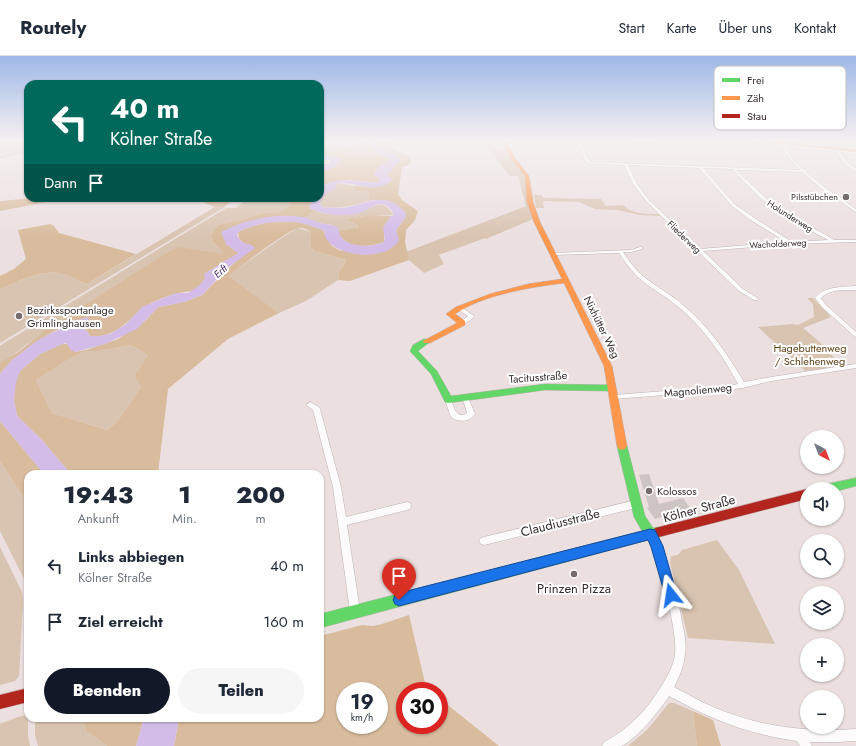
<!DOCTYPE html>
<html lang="de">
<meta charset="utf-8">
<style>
body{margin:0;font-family:Jost,sans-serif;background:#f6f6f7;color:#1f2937;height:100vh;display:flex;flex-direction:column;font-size:15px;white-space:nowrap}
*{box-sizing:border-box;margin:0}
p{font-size:13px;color:#747a83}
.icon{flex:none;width:22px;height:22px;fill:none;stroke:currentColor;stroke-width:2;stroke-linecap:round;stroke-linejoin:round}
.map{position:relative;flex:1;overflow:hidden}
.panel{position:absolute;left:24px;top:414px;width:300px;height:252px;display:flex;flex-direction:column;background:#fff;border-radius:12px;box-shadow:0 1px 3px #0004}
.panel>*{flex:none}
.banner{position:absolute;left:24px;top:24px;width:300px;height:122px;border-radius:12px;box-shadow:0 1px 3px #0004;background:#00695c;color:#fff;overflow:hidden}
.needle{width:26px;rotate:138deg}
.controls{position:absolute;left:800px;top:374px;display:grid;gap:8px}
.controls a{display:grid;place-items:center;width:44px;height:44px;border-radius:50%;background:#fff;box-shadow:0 1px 3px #0004;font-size:20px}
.speed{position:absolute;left:336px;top:626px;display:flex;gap:8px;font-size:20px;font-weight:700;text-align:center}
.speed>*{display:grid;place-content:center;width:52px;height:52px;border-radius:50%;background:#fff;box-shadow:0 1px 3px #0004;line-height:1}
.speed small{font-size:10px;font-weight:400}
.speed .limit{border:6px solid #d22;background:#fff;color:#111}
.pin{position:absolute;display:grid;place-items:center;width:34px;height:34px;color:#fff;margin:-41px -17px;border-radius:50% 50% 50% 0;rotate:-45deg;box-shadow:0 0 4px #0007}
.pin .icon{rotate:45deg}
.me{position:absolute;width:44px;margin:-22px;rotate:345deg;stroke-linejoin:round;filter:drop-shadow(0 0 3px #0008)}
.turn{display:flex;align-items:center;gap:14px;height:84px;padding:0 20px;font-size:18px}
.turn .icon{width:52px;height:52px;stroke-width:2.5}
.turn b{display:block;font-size:28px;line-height:34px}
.then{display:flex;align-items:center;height:38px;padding:0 20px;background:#0003;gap:8px;font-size:15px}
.eta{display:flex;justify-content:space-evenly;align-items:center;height:68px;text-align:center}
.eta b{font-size:24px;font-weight:800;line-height:28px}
.action{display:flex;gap:8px;margin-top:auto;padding:8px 20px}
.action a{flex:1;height:46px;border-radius:24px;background:#111827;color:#fff;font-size:16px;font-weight:800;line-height:46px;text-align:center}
.action a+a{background:#f6f6f7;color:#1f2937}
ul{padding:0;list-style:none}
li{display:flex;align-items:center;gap:12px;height:56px;padding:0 20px}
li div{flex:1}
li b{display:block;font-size:15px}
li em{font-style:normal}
header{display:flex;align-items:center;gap:24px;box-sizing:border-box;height:56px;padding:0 20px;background:#fff;border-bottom:1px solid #e0e1e3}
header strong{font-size:19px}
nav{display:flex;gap:22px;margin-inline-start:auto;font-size:14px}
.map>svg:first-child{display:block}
.green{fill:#d9c4b1}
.forest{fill:#d8bc9d;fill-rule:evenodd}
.water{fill:#d3bde8}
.building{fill:#cec4c3}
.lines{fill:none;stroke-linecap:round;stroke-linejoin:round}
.street-casing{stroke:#beb4b5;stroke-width:1}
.fast-casing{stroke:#beb4b5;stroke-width:1}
.slow-casing{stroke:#beb4b5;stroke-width:1}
.jam-casing{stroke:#beb4b5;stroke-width:1}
.street{fill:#fcfafa;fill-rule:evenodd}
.fast{fill:#63d668;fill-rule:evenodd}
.slow{fill:#ff974d;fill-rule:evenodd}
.jam{fill:#b3261e;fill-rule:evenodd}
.route{fill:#1a73e8;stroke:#114b97}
.poi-dot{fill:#766b6d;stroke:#fff;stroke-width:1.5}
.labels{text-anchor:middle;stroke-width:4;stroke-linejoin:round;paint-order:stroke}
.far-poi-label{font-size:9px;fill:#372d2f;stroke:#fff;text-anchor:end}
.far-street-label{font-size:9px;fill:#372d2f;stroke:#fff}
.far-water-label{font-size:10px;font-style:italic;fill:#3f1a61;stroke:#fff}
.poi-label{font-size:11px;fill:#372d2f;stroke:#fff;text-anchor:start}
.street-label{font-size:11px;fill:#372d2f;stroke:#fff}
.park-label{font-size:11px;fill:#5f4215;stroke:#fff}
.near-street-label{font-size:13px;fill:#372d2f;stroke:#fff}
.near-poi-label{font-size:13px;fill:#372d2f;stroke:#fff}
.key{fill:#fff;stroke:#c3c0c1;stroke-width:1}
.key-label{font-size:11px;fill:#372d2f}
</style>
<header>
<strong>Routely</strong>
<nav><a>Start</a><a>Karte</a><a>Über uns</a><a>Kontakt</a></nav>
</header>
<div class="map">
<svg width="856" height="690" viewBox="0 0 856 690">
<rect width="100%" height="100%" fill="#ecdfe0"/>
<!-- green -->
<g class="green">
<path d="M13 85H21L24 89 0 99V87Z"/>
<path d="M320 85 330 89 348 90 362 87 350 95 320 96Z"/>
<path d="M28 89V96L0 103V100Z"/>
<path d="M486 89 498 93H506C511 103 520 110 523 119 529 132 529 149 533 163L486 183 485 182 439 199 444 208 424 217 409 204 406 196 526 150 518 120H510Z"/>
<path d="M338 127 355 130 354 135H366L369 138 368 145C352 150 340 153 323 151L320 147C323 138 327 136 335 133V131Z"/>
<path d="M534 139H542L543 142 601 143 606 150 623 149C631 158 646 158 658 158L660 160 640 159 617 154 595 153 579 146 543 145 544 152H536Z"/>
<path d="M248 142H298L291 145 287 152 279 156 263 157 245 163 218 169 211 179 212 185 223 196 222 198 75 255 23 291 8 303 0 306V290L1 289 226 152H236Z"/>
<path d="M382 148 387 151 394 159H371L346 163 358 169 359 171 338 175C335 168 332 169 325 168 319 167 311 164 305 162L314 154C324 160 350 160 361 156 368 153 374 149 382 148Z"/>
<path d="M215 151 223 152 0 287V234C16 226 45 212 63 218 72 220 78 225 87 228Z"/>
<path d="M298 172 311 176V191L314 195 346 204 339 217 338 224 306 245 279 257 227 220 283 181Z"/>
<path d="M807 242H813L831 261 803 272 829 294 827 295 843 310 805 315 758 271 792 268 798 269 814 261 813 248Z"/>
<path d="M131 289 148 299 134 320 141 331 117 366 107 374 52 357 36 324 71 302 86 295H98Z"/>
<path d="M0 405 28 448V531L0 475Z"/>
<path d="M717 484 739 514 775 588 688 582 670 507 671 500 678 499 682 494Z"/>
<path d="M0 491 22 536 23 545 19 620 15 625 0 629Z"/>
<path d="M669 647H674L693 655 697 690H628L648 673Z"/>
<path d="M28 659V680L30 690H0V668L18 661Z"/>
<path d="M35 662H83L86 675 107 690H38L35 679Z"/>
</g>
<!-- forest -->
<g class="forest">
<path d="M372 85H392L390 92 410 101 411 105 408 109 402 111 398 138 402 144 418 155 415 164 406 174 405 186 409 204 350 225 338 224 339 217 346 204 314 195 311 191V176C307 174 303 171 299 172 286 175 241 210 228 220L279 257 228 283 168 333 158 418H71L41 383 17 360 14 344 15 326 20 315 40 298 60 288H67L75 296 86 294 118 283 146 264 158 251 184 246 202 239 252 189H246L239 183 238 176C257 166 284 163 306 168 312 170 317 172 323 174L332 190 339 194 365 198 397 180 396 174 406 161V157C391 145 387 142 368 145L369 138 366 135H354L355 130 376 131 391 124 387 118 401 102 387 96 381 90ZM131 289 148 299 134 320 141 331 117 366 107 374 52 357 36 324 71 302 86 295H98Z"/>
<path d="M362 87 372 89 377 98 390 103 377 113 374 119 379 122V126C367 127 356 124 344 124 336 124 328 131 320 128V115L335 111 342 103 337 101 320 98V96L350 95Z"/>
<path d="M34 142H67L0 155V145Z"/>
<path d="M199 142H230V146L223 152C214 151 206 149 199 142Z"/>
<path d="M298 142H314L309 152 314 154 305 162C278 159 246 162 222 177L226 188 239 197 204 218 206 222C195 238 190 234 175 238 170 239 163 242 158 244 136 252 127 273 105 279 100 281 95 280 90 280L87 275 79 270 87 265 89 261C62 267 17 296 0 318V306C16 300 31 285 45 275 87 248 129 220 172 194L179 191 222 198 223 196 212 185 211 179 218 169 245 163 263 157 279 156 287 152 291 145Z"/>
<path d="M371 159 392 160 385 168 384 186C370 192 343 193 338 175L359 171 358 169 346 163Z"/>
<path d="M50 168 54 170 59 177 136 198 87 228C78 225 72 220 63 218 44 212 16 226 0 234V220L14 213 26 203 18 174Z"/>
<path d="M0 365 44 418H28V448L0 405Z"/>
<path d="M409 559 426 631 430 635H405V669H439V642L499 690H174L179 662H320V580L362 569 373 570 382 568ZM345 635H379V669H345Z"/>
<path d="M693 655 713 664 721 690H697Z"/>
<path d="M83 662H144L136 690H107L86 675Z"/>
</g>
<!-- water -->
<g class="water">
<path d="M320 85 340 87 372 85 381 90 387 96 401 102 400 105 387 118 392 124C377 139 356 126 338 127L335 131 336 133C328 136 323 138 320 147L323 151C331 152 340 153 348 151 372 146 386 135 406 157V161L396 174 399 184C387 206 337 202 325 181V176L323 174C317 172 312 170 306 168 284 163 257 166 238 176L237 179C242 191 249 185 255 192L226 213 202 239 184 246 158 251 137 273 105 288 75 296 71 294 67 288 65 287 40 298 20 315 16 326 14 344 17 360 41 383 71 418H44L0 365V318L12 304 38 284 78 264 89 261 87 265 79 271 87 275 90 280H100L110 278 126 268 142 251 176 237H188L201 228 205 222 204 218 238 197 226 188 221 176C245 163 277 157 303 161 311 162 317 167 324 168 330 169 333 168 338 172 339 193 371 192 384 186 387 177 378 173 389 164V161L394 159C392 154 388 149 382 148 375 147 368 154 362 156 346 162 323 159 309 152L314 142H320V128L324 129C341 119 361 128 379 126V122L374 119 377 113 390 103 377 98 372 89C363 86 356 88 347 90 339 92 327 89 320 85Z"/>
<path d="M320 98 342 103C339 112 328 114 320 115V110L329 108 331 105 320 102Z"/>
<path d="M144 662H179L174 690H136Z"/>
</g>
<!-- building -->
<path class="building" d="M649 418 659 448 683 442 690 452 686 453 688 456 680 458 678 456 655 463 647 452 649 451 639 419Z"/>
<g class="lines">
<!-- street casing -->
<g class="street-casing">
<g id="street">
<path d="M592 85H596V86L677 89 681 88V85H685L683 90 677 91 582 88 589 104 591 106 800 114 785 97 781 90 739 85 780 88 779 87 781 86 783 88 856 96V98L840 96 846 105 856 113V116L844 107 836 96 785 91C790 99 797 110 806 114V116L826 132 856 153V156L823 134 802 116 736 114 768 144 791 161 819 175 834 184H856V186L791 188 703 195 743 233 759 243 758 244H754L739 235 647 146 633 128 624 109 590 108 585 105 578 87 592 86ZM628 109 699 112 732 150 749 163 786 186 700 193 649 144 637 128ZM703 112 732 113 758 140 780 158 828 184 792 186 753 161 734 148Z"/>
<path d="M824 85H828L829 90H825L826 88Z"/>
<path d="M640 191H642V193L631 196H623C629 205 635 213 643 220 656 231 671 238 683 249 709 270 727 298 744 326L771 321 856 308V312L771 325 746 331 743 332H741L728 334 614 343H612L611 341 612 339H614L728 330 738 328C723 300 706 275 682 254 669 242 653 234 640 223 631 215 625 206 619 197L552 199 550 198 552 197 631 194Z"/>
<path d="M856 230V234C845 234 829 233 821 242L826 249 856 276V281L854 280 822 251 815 242C824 230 842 231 856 230Z"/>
<path d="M460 250 474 260 471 264 462 269 460 268V266L468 260 458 253V251Z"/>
<path d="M463 339H467L475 358C469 366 459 367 451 361L445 344 448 341 450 342C454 350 456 364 467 357L462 341Z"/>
<path d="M310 346 319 351 320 353 341 431 346 461 407 446 410 447 411 450 410 453 407 454 347 469 360 555 359 559 355 560 351 559 350 555 333 431 313 354 306 349Z"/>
<path d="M636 444 639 445 640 448 639 451 636 452 484 489 481 488 479 485 481 482 484 481Z"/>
<path d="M650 474 653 475C668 504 677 534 682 566 684 576 687 588 685 599 684 610 679 622 674 631 691 640 708 650 726 656 768 672 812 676 856 673V685L837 686H810L812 690H800L797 685C747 678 713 664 669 640 661 653 634 686 621 690 615 690 608 690 602 690L604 686C629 673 648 653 662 629 668 620 673 610 675 599 676 588 674 576 672 565 667 535 658 506 646 478L647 475Z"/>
</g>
</g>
<!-- fast casing -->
<g class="fast-casing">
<g id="fast">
<path d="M424 283H430L431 285 418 295 437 315 451 340 545 328 612 329 616 332 612 335 545 334 448 347 445 346 431 318 410 295 413 289Z"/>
<path d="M622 386 625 387 627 390 645 460 653 472 659 471 663 472 665 476 663 480 320 572V558L642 475 634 461 617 390 619 387Z"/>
<path d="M856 422V430L837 435V433H822L823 430 827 428Z"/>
</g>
</g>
<!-- slow casing -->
<g class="slow-casing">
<g id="slow">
<path d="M502 85H506L514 101 529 120 533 146 540 166 612 310 627 390 625 393 622 394 619 393 617 390 604 310 564 227C531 231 482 239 455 258L465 265V269L430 287H424L423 285 457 267 446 258 456 251 490 238 528 228 562 223 534 166 527 146 525 120 510 101Z"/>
<path d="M756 85H769L856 94V96Z"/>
</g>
</g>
<!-- jam casing -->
<g class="jam-casing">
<g id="jam">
<path d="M0 85H8L0 87Z"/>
<path d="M807 433V443L659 481 655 480 653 476 655 472 659 471Z"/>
<path d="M28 632V646L0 653V639Z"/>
</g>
</g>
<!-- street -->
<use href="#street" class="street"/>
<!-- fast -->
<use href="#fast" class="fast"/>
<!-- slow -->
<use href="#slow" class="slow"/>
<!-- jam -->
<use href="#jam" class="jam"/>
</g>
<!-- sky -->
<linearGradient id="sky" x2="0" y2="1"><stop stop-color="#9fb8e8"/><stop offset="0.47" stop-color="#f6f1f1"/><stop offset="1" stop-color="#f6f1f1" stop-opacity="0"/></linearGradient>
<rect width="856" height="181" fill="url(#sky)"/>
<!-- route -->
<path class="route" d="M650 473 655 474 663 490 677 539 676 543 671 545 667 543 665 539 651 491 648 484 399 550 395 548 393 544 395 539 399 537Z"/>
<!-- markers -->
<g class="poi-dot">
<circle cx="846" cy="141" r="4"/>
<circle cx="19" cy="260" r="4"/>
<circle cx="649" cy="435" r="4"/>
<circle cx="574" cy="518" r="4"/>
</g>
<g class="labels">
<!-- far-poi labels -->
<g class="far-poi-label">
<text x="838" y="144">Pilsstübchen</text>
</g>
<!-- far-street labels -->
<g class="far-street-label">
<text transform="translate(790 160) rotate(32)" y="3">Holunderweg</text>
<text transform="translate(684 181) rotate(44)" y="3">Fliederweg</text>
<text transform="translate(778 188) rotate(-3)" y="3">Wacholderweg</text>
</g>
<!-- far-water labels -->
<g class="far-water-label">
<text transform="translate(220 215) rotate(-41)" y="4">Erft</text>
</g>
<!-- poi labels -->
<g class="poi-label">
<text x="27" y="258">Bezirkssportanlage<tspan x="27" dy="13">Grimlinghausen</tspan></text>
<text x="657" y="439">Kolossos</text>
</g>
<!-- street labels -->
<g class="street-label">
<text transform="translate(602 271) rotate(64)" y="4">Nixhütter Weg</text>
<text transform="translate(538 321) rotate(-4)" y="4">Tacitusstraße</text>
<text transform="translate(698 334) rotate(-5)" y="4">Magnolienweg</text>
</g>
<!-- park labels -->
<g class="park-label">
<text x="810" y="296">Hagebuttenweg<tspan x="810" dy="13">/ Schlehenweg</tspan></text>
</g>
<!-- near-street labels -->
<g class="near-street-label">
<text transform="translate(699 452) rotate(-15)" y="5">Kölner Straße</text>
<text transform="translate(560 466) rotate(-14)" y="5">Claudiusstraße</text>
</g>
<!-- near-poi labels -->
<g class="near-poi-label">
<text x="574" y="537">Prinzen Pizza</text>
</g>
</g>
<!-- legend -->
<rect x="714" y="10" width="132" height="64" rx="6" class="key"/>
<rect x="722" y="22" width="18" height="4" fill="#63d668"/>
<rect x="722" y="40" width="18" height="4" fill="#ff974d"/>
<rect x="722" y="58" width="18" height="4" fill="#b3261e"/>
<g class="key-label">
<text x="747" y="28">Frei</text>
<text x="747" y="46">Zäh</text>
<text x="747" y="64">Stau</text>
</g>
</svg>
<div class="controls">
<a><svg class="needle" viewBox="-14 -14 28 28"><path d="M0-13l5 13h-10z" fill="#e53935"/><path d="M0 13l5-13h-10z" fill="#747a83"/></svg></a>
<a><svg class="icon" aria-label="sound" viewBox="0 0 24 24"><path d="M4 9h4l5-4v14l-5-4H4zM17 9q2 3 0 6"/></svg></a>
<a><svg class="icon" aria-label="search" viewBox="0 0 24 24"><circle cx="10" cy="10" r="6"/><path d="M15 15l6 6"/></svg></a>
<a><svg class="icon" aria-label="layers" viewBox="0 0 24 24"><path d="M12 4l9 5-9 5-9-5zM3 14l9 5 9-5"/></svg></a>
<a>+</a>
<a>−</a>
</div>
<div class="speed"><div>19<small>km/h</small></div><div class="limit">30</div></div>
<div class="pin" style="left:399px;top:544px;background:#d93025"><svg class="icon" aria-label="arrive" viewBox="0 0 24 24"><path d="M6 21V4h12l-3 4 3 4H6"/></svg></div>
<svg class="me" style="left:671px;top:539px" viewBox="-20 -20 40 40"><path d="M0-17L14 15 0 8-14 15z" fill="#1a73e8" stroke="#fff" stroke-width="4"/></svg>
<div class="banner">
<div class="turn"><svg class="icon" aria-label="left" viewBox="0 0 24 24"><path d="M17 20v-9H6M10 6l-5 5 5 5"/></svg><div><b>40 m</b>Kölner Straße</div></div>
<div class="then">Dann<svg class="icon" aria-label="arrive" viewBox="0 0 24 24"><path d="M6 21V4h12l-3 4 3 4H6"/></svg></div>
</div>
<section class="panel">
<div class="eta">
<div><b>19:43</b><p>Ankunft</p></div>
<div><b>1</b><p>Min.</p></div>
<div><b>200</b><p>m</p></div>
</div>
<ul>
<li><svg class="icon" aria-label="left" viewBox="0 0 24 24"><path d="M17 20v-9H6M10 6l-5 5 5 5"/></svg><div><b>Links abbiegen</b><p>Kölner Straße</p></div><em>40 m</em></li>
<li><svg class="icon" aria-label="arrive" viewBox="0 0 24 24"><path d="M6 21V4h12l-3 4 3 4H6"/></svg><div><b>Ziel erreicht</b></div><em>160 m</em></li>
</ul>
<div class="action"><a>Beenden</a><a>Teilen</a></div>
</section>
</div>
